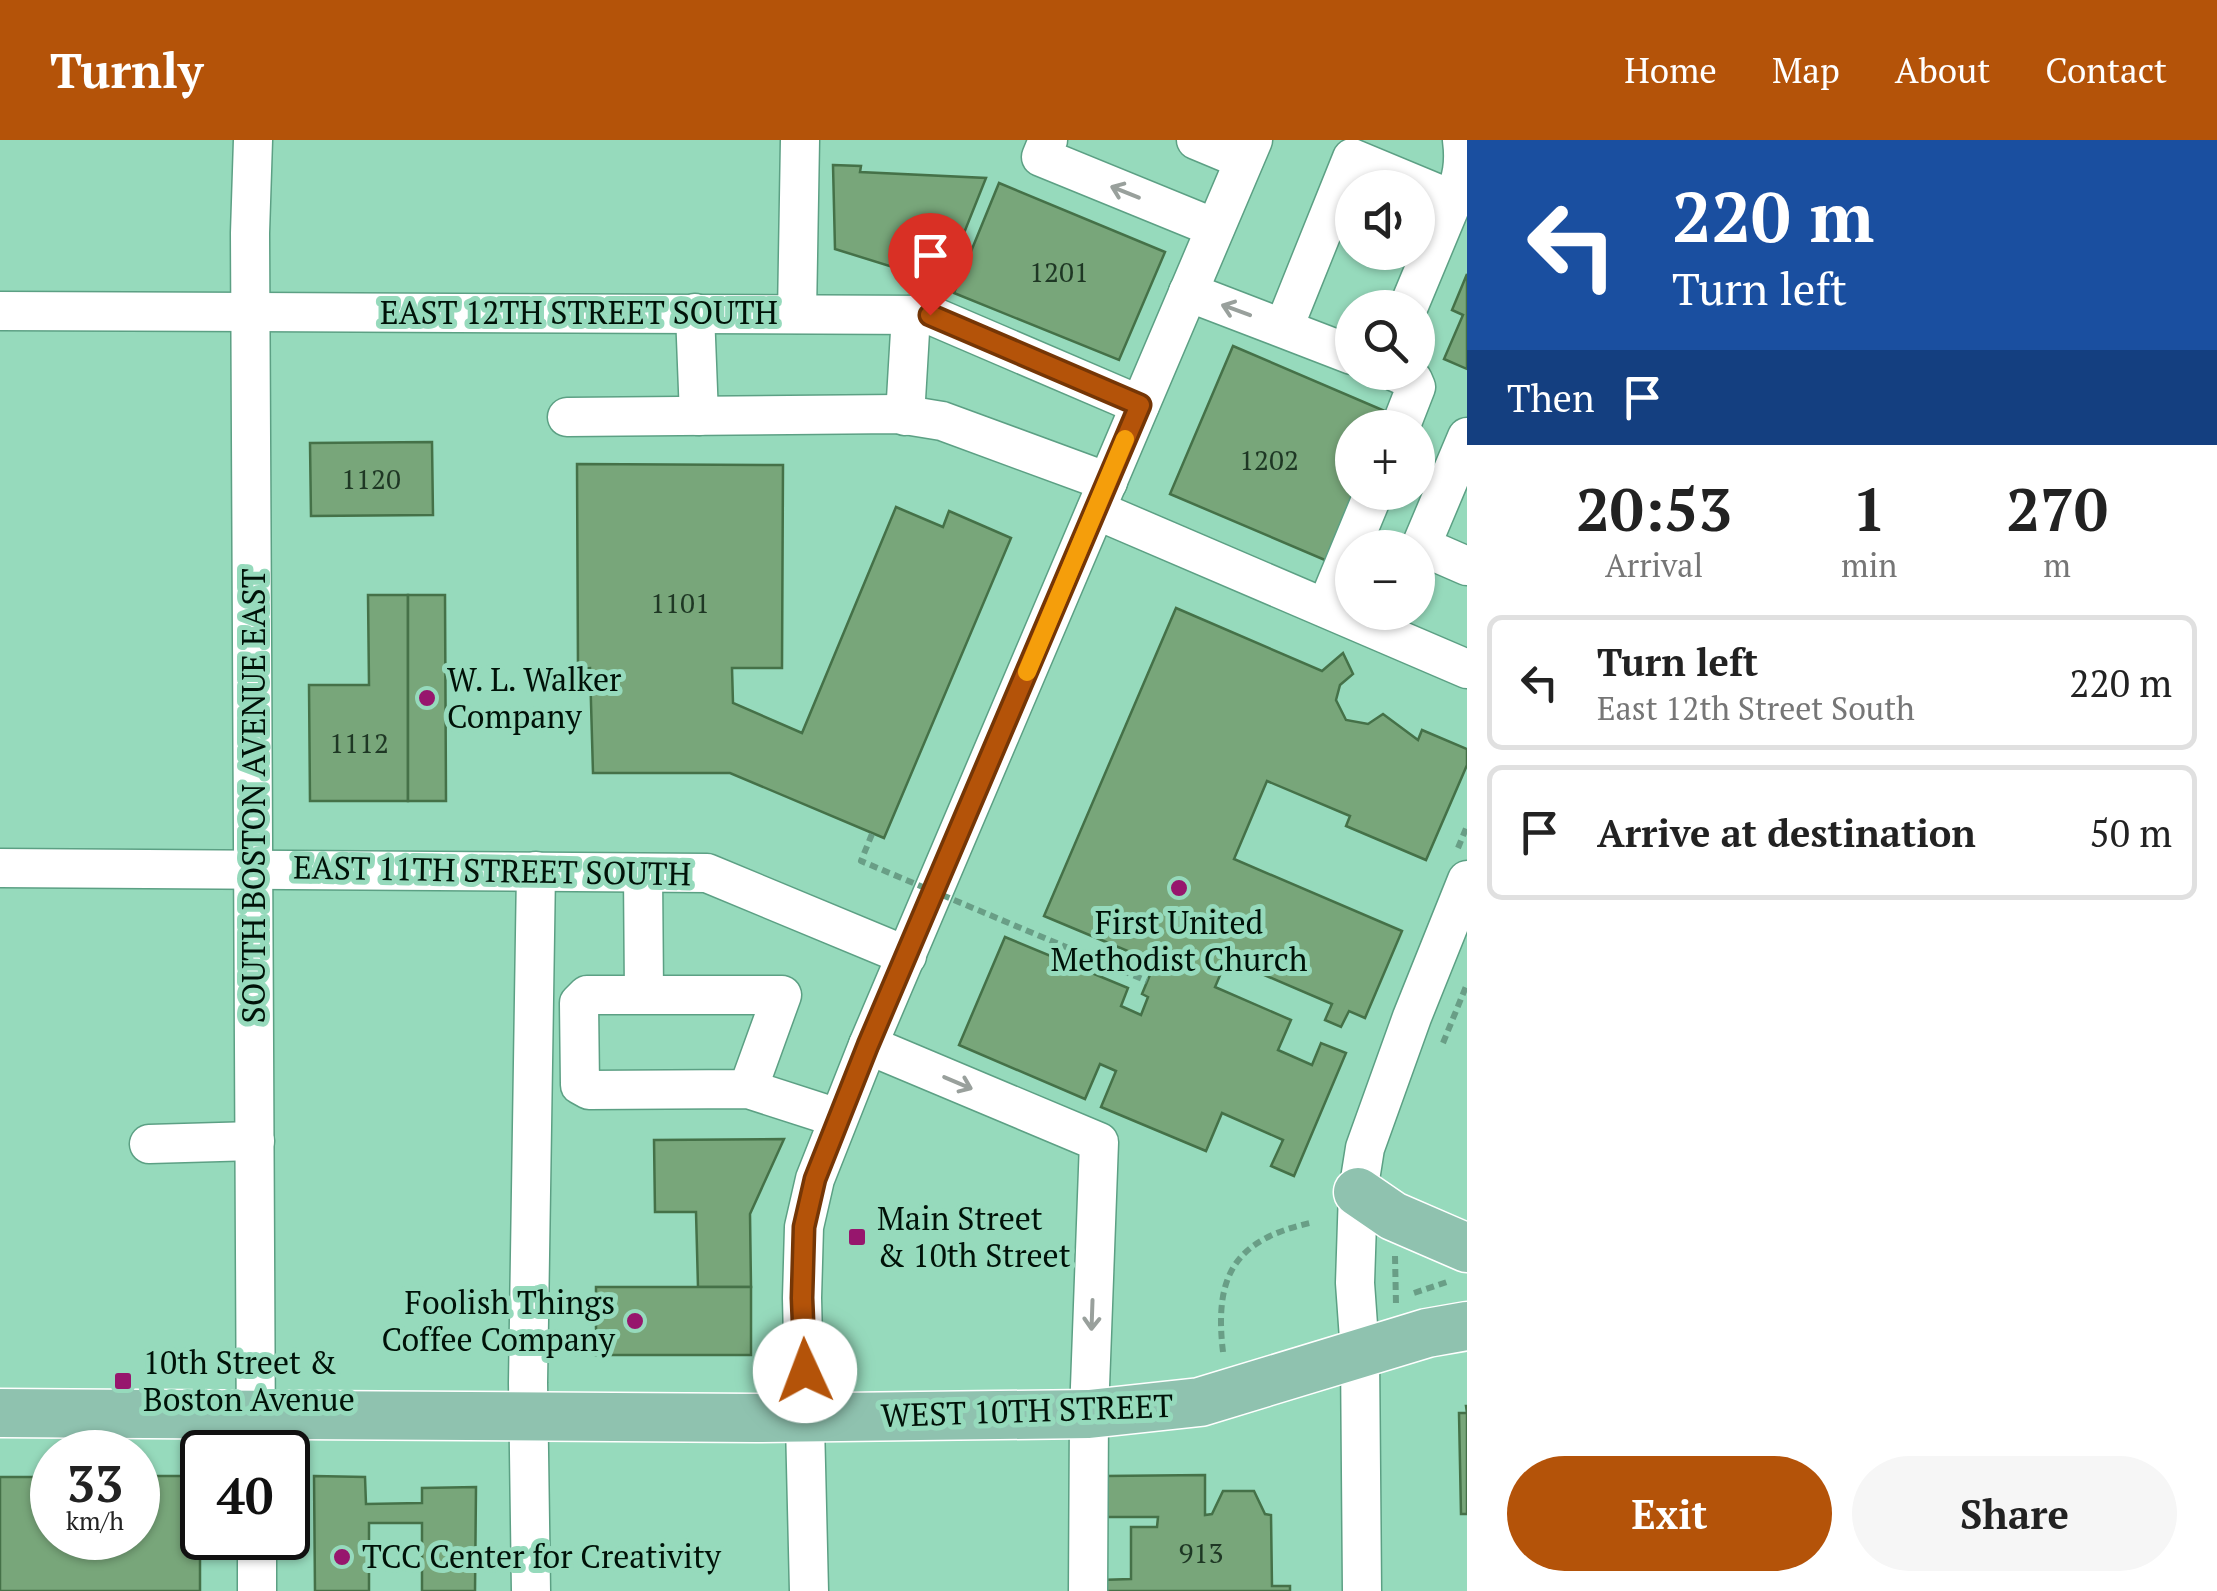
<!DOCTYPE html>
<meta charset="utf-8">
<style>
body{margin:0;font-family:"PT Serif",serif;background:#f6f6f6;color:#222;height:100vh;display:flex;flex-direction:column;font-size:38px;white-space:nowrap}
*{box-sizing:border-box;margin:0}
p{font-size:32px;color:#767676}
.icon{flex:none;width:55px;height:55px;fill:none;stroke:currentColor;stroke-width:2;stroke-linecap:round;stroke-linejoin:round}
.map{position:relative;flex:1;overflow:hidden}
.details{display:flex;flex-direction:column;background:#fff;width:750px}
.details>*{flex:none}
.hud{background:#1a4fa0;color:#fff;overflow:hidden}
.controls{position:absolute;left:1335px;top:30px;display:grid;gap:20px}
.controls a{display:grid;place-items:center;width:100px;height:100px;border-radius:50%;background:#fff;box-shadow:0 2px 8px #0004;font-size:50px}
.speed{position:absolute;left:30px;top:1290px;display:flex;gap:20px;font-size:50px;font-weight:700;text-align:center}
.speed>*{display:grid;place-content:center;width:130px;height:130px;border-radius:50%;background:#fff;box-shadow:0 2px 8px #0004;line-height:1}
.speed small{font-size:25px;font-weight:400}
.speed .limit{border:5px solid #111;border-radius:15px;background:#fff;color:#111}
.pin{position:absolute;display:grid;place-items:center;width:85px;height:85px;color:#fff;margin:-102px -42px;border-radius:50% 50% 50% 0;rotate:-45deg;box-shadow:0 0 10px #0007}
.pin .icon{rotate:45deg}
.me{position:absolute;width:110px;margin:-55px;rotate:358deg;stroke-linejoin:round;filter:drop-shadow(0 0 8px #0008)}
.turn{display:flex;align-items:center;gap:35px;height:210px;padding:0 40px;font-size:45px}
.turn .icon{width:130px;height:130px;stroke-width:2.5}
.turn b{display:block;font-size:70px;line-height:85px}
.then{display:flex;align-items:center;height:95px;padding:0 40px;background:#0003;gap:20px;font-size:38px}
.eta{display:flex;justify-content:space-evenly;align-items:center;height:170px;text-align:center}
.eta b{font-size:60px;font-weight:700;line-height:70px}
.cta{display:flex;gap:20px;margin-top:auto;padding:20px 40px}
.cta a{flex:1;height:115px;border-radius:60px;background:#b45309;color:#fff;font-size:40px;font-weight:700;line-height:115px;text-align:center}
.cta a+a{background:#f6f6f6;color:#222}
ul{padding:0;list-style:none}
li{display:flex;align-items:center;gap:30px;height:135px;margin:0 20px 15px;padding:0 20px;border:5px solid #e0e0e0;border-radius:15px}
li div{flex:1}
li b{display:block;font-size:38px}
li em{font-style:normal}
header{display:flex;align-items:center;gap:60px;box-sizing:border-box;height:140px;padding:0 50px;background:#b45309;color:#fff}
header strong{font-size:48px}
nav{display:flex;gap:55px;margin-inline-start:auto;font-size:35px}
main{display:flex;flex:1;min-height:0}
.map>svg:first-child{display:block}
.building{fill:#78a67a;stroke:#457148;stroke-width:2.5}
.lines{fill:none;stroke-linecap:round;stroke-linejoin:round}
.minor-casing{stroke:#5ca084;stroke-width:41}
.major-casing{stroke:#fff;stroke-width:51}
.path{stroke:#699e86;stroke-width:6;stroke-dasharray:8 5;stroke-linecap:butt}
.minor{stroke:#fff;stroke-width:38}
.major{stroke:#8fc2af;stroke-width:48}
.path-bridge{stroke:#699e86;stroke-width:6;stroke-dasharray:8 5;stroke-linecap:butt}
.oneway{stroke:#99a09c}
.route-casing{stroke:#753606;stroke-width:25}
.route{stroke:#b45309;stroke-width:18}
.slow{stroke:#f59e0b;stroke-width:18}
.poi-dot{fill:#97166d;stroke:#96dabc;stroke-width:4}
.labels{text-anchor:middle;stroke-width:10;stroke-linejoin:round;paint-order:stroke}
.number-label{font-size:28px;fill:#1e3724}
.street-label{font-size:32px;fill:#001208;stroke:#96dabc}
.poi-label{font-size:32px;fill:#001208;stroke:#96dabc;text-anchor:start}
</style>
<header>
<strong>Turnly</strong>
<nav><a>Home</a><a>Map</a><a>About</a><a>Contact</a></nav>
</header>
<main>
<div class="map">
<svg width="1467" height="1451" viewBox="0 0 1467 1451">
<rect width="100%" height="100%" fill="#96dabc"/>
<!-- building -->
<g class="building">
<path d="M833 25 861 26 860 32 986 38 944 143 835 109Z"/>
<path d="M999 43 1165 112 1119 220 954 153Z"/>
<path d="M1467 134V229L1444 219 1463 175 1452 170Z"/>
<path d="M1233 206 1394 275 1389 288H1352V352H1362L1332 423 1170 354Z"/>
<path d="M432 302 433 375 311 376 310 303Z"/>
<path d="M577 324 783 325 782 528H732L733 563 802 593 896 367 943 387 949 371 1011 398 884 698 730 633H593L590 528 578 529Z"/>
<path d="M368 455H408V661H310L309 545H369Z"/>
<path d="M408 455H445L446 661H408Z"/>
<path d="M1176 468 1322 531 1343 513 1353 534 1340 545 1336 560 1346 580 1368 584 1383 574 1418 600 1422 590 1467 609V625L1426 720 1346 686 1350 676 1267 641 1234 719 1402 791 1365 878 1349 871 1341 887 1325 880 1332 864 1227 819 1215 847 1291 880 1278 910 1312 925 1321 903 1346 913 1294 1036 1271 1026 1283 1000 1222 973 1206 1011 1101 967 1116 931 1100 924 1085 959 959 905 1005 797 1128 848 1121 866 1141 875 1148 857 1142 854 1152 830 1158 833 1161 825 1044 776Z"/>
<path d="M784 999 750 1074 751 1147H698L696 1072H655L654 1000Z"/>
<rect x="596" y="1147" width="155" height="68"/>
<path d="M1466 1266H1467V1374H1461L1459 1273H1467Z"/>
<path d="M1205 1335V1375L1212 1374 1223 1351H1254L1265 1374 1271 1375 1272 1446H1290V1451H1100V1440L1131 1439V1387H1157L1158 1377H1105V1336Z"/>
<path d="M138 1336H200V1451H0V1337H52V1398H138Z"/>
<path d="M314 1336 365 1337 366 1364 422 1363V1348L476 1347 475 1451H422V1383H369V1451H315Z"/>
</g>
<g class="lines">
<!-- minor casing -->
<g class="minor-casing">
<g id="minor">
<path d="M253 0 250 93 256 1312"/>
<path d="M1048 0 1041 17 1215 88"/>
<path d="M1196 0 1244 20"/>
<path d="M1453 60C1462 39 1465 23 1462 0"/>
<path d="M1188 152 1352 215"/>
<path d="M0 171 930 175 1140 265"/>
<path d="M695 173 699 276"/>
<path d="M797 174 800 0"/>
<path d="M1284 187 1352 18 1453 60 1408 168"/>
<path d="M1395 232 1413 240 1416 247 1400 288"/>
<path d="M905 276 911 175"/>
<path d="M567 277 899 274 942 281 1108 342"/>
<path d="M1467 297 1421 406 1467 426"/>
<path d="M1096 370 1467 529"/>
<path d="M1326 468 1374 352"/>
<path d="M0 728 707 733 907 816"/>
<path d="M643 733 644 854"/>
<path d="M868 905 1099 1002 1089 1274 1088 1451"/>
<path d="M748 949 782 855H587L579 863 580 945 589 950 748 949 838 978"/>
<path d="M149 1004 255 1001"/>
<path d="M257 1398V1451"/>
<path d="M531 1451 528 1243 536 731"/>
<path d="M809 1451 802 1158 804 1087 815 1039 868 905 1253 0"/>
<path d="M1362 1451 1360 1213 1355 1143 1358 1052 1365 1008 1412 877 1467 740"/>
</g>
</g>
<!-- major casing -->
<g class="major-casing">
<g id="major">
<path d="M1358 1052 1393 1076 1467 1108"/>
<path d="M0 1273 756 1278 1089 1274 1200 1262 1427 1193 1467 1186"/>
</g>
</g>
<!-- path -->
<g class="path">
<path d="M1458 708 1467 686"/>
<path d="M1443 903 1467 844"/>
<path d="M1395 1116 1396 1164"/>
<path d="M1414 1153 1450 1141"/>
<path d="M1223 1212C1214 1136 1234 1100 1310 1083"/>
</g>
<!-- minor -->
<use href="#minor" class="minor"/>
<!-- major -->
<use href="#major" class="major"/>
<!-- path-bridge -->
<path class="path-bridge" d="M872 694 861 721 1147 841"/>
</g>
<!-- one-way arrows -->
<defs><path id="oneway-shaft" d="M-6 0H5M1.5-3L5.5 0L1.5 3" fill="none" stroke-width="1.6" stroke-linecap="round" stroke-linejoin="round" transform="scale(2.5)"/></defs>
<g class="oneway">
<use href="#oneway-shaft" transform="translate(1125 52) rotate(-158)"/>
<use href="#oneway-shaft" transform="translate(1236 170) rotate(-160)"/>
<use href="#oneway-shaft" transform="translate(958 943) rotate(23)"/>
<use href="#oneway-shaft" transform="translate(1092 1175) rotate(92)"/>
</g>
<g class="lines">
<!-- route casing -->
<g class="route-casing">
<path id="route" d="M805 1231 802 1158 804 1087 815 1039 868 905 1140 265 930 175"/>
</g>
<!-- route -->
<use href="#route" class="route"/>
<!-- slow -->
<path class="slow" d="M1027 532 1125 299"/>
</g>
<!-- markers -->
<g class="poi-dot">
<circle cx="427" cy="558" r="10"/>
<circle cx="1179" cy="748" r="10"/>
<rect x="847" y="1087" width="20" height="20" rx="5"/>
<circle cx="635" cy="1181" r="10"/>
<rect x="113" y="1231" width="20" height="20" rx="5"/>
<circle cx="342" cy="1417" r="10"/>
</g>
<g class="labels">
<!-- number labels -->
<g class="number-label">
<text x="1059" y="142">1201</text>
<text x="1269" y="330">1202</text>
<text x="371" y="349">1120</text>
<text x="680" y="473">1101</text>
<text x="359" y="613">1112</text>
<text x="1201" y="1423">913</text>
</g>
<!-- street labels -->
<g class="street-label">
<text x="579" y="184">EAST 12TH STREET SOUTH</text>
<text transform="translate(254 656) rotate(-90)" y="11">SOUTH BOSTON AVENUE EAST</text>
<text transform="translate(492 731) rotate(1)" y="11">EAST 11TH STREET SOUTH</text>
<text transform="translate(1027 1271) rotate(-2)" y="11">WEST 10TH STREET</text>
</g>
<!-- poi labels -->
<g class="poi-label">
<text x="447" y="551">W. L. Walker<tspan x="447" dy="37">Company</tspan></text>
<text x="1179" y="794" text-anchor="middle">First United<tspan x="1179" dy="37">Methodist Church</tspan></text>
<text x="877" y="1090">Main Street<tspan x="877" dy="37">&amp; 10th Street</tspan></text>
<text x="615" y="1174" text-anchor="end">Foolish Things<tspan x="615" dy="37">Coffee Company</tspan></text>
<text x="143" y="1234">10th Street &amp;<tspan x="143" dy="37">Boston Avenue</tspan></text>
<text x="362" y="1428">TCC Center for Creativity</text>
</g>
</g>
</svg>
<div class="controls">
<a><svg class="icon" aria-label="sound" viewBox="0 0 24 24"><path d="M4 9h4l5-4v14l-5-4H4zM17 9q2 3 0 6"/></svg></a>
<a><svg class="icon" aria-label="search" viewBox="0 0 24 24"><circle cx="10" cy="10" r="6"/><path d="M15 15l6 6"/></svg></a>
<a>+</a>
<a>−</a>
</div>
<div class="speed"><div>33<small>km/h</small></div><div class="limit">40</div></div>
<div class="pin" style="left:930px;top:175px;background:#d93025"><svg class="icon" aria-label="arrive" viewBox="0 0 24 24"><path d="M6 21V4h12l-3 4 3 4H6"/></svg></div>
<svg class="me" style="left:805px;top:1231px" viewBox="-20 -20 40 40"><circle r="19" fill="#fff"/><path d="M0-13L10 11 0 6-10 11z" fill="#b45309"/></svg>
</div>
<section class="details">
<div class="hud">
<div class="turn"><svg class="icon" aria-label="left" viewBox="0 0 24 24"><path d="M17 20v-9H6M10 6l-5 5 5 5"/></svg><div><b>220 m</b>Turn left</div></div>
<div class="then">Then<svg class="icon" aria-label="arrive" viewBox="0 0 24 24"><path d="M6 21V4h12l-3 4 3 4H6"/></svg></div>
</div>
<div class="eta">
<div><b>20:53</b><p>Arrival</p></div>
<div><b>1</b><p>min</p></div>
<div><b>270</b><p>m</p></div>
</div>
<ul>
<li><svg class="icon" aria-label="left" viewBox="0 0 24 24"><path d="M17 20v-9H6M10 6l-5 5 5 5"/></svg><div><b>Turn left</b><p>East 12th Street South</p></div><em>220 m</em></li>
<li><svg class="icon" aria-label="arrive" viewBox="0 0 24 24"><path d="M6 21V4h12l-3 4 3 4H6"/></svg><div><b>Arrive at destination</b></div><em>50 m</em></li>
</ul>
<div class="cta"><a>Exit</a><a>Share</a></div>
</section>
</main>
